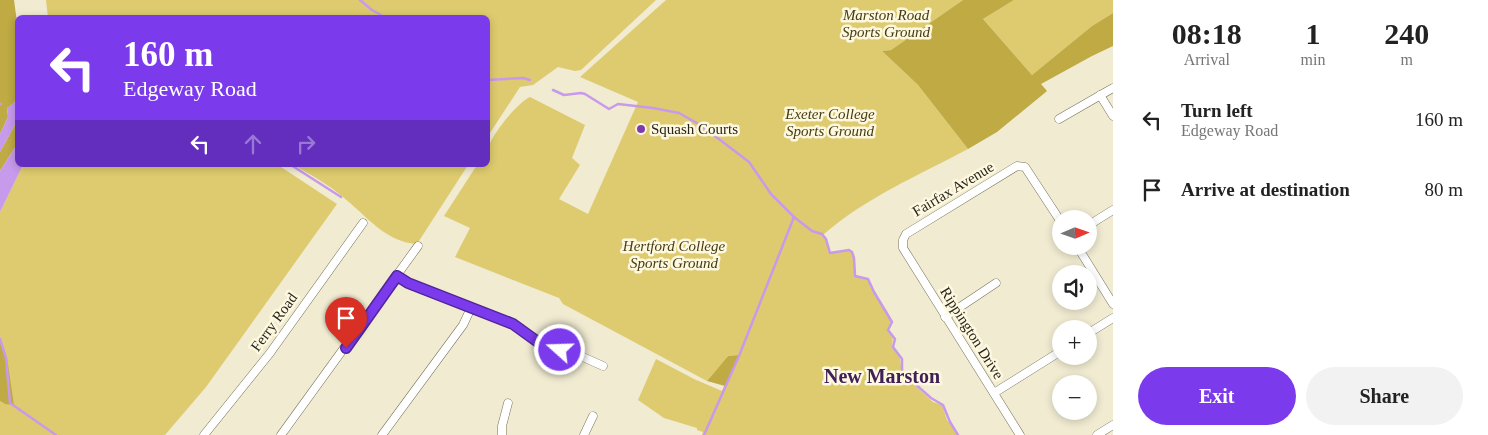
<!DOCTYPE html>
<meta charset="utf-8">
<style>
body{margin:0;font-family:Georgia,serif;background:#f2f2f2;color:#222;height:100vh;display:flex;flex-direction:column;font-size:19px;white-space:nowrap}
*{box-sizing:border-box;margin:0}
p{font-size:16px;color:#767676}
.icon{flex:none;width:28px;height:28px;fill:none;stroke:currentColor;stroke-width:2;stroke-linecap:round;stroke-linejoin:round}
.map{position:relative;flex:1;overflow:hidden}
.side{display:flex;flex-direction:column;background:#fff;width:375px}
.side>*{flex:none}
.guide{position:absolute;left:15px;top:15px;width:475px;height:152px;border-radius:8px;box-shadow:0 2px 8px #0003;background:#7c3aed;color:#fff;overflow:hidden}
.needle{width:32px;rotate:88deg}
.buttons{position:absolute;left:1052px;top:210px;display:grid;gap:10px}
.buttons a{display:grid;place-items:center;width:45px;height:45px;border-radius:50%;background:#fff;box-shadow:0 2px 8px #0003;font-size:25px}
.pin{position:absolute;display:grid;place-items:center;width:42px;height:42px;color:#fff;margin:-51px -21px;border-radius:50% 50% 50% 0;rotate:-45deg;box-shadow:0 0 5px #0007}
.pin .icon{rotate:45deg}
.me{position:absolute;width:55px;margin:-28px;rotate:290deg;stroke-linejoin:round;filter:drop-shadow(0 0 4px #0008)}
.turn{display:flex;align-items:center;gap:18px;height:105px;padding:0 25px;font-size:22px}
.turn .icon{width:65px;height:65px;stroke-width:2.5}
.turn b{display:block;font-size:35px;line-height:42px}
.lanes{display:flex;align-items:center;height:48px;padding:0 25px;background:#0003;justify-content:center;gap:25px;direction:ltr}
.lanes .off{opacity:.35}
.eta{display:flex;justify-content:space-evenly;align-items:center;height:85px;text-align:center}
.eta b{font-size:30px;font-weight:800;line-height:35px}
.primary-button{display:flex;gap:10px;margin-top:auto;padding:10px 25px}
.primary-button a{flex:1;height:58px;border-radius:30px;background:#7c3aed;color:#fff;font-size:20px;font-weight:800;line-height:58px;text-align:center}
.primary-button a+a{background:#f2f2f2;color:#222}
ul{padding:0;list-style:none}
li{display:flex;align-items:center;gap:15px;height:70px;padding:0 25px}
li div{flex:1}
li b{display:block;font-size:19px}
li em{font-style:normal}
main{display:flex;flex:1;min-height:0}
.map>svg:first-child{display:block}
.green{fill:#decb6f}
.forest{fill:#bfaa43}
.water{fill:#c79aeb}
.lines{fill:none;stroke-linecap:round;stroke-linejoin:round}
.stream{stroke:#c79aeb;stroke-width:2.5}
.minor-casing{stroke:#78735d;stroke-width:9}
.minor{stroke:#fff;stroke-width:8}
.route-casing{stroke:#51269a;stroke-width:12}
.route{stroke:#7c3aed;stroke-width:9}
.poi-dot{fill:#803aae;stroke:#fdf8df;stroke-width:2}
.labels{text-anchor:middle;stroke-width:5;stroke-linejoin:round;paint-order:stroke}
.park-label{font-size:15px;font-style:italic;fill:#453c11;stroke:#fdf8df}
.poi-label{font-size:15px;fill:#26241b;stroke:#fdf8df;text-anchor:start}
.street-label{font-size:15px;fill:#26241b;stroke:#fdf8df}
.district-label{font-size:20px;font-weight:bold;fill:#412057;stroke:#fdf8df}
</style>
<main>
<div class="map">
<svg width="1113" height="435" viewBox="0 0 1113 435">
<rect width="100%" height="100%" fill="#f0ebd1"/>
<!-- green -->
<g class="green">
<path d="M46 0H656L581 70 575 71 558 67 533 85 520 87 488 136V18H48Z"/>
<path d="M666 0H963L891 50 882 51 918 85 968 149C919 175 865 198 823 235L826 239 830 253 849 250 852 252 854 258 855 276 868 279 871 288 887 311 890 317 891 322 887 330 893 336 892 346 900 358 902 374 933 402 942 405 947 420 955 430 957 435H702L703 432 697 430V428L664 418 638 400 656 359 694 379 722 391 738 355 728 356 707 381 563 304 559 298 455 257 470 228 444 216 477 165H488C488 160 486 154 488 149 490 136 518 102 530 97L585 125 572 158 580 165 559 199 588 214 638 102 580 77Z"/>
<path d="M1014 0H1113V13L1092 26 1032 75 983 19Z"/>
<path d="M23 165H278L337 204 206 387 165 435H0V401L5 404 7 358 0 339V212Z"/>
<path d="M294 165H468L417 244C385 242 367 216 343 197 329 185 311 175 294 165Z"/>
</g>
<!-- forest -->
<g class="forest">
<path d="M0 0H14L18 30 17 97 14 103 7 108 8 117 0 134Z"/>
<path d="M963 0H1014L983 19 1032 75 1092 26 1113 13V46L1092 56 1041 84 1047 91 1041 96 997 132 968 149 918 85 882 51 891 50Z"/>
<path d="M17 121V144L0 171V152Z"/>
<path d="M0 339 7 358 14 405 5 404 0 401Z"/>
<path d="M739 355 725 386 707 381 728 356Z"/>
</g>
<!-- water -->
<g class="water">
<path d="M17 97V121L0 152V134L8 117 7 108 14 103Z"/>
<path d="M17 144 18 165H23L0 212V171Z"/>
</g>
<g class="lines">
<!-- stream -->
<g class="stream">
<path d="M360 0 372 10 386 18"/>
<path d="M488 80 523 78 530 80"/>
<path d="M553 90 564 95 581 93 585 94 609 109 618 104 653 108 679 113 702 126 749 162 771 194 794 217 812 231 822 234 826 239 830 253 849 250 852 252 854 258 855 276 868 279 874 292 892 322 888 330 895 339 893 347 902 359V370L905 375 931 398 943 405 950 422 958 435"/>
<path d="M0 104H1"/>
<path d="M291 165 341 197"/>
<path d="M0 339 6 358 10 403 56 435"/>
<path d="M704 435 739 356 794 217"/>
</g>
<!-- minor casing -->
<g class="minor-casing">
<g id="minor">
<path d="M1100 95 1113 116"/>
<path d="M1059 119 1113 88"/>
<path d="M1089 225 1113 210"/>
<path d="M1077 246 1113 304"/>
<path d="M397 276 408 283 513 324 543 345 574 353 603 366"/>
<path d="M945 317 996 283"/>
<path d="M1089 333 1113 318"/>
<path d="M994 393 1061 351"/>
<path d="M204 435 270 353 363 223"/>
<path d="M281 435 418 246"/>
<path d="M382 435 463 325 471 308"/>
<path d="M502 435V426L508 403"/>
<path d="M584 435 593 416"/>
<path d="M1020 435 903 248V240L906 234 1017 166 1025 167 1061 222"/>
<path d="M1097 435 1113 425"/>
</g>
</g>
<!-- minor -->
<use href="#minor" class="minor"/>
</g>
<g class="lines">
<!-- route casing -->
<g class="route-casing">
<path id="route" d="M346 348 397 276 408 283 513 324 542 345 560 350"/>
</g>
<!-- route -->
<use href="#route" class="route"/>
</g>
<!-- markers -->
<circle class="poi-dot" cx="641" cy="129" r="5"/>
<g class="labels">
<!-- park labels -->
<g class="park-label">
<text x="886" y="20">Marston Road<tspan x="886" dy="17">Sports Ground</tspan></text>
<text x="830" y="119">Exeter College<tspan x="830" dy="17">Sports Ground</tspan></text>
<text x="674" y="251">Hertford College<tspan x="674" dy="17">Sports Ground</tspan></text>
</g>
<!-- poi labels -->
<g class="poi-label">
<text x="651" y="134">Squash Courts</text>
</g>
<!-- street labels -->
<g class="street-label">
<text transform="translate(953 189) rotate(-31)" y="5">Fairfax Avenue</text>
<text transform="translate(274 322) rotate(-54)" y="5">Ferry Road</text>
<text transform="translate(972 333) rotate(58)" y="5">Rippington Drive</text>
</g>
<!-- district labels -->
<g class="district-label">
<text x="882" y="383">New Marston</text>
</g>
</g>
</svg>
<div class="buttons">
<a><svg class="needle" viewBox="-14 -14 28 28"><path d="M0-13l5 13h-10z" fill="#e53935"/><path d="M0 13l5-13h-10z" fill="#767676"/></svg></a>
<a><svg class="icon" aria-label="sound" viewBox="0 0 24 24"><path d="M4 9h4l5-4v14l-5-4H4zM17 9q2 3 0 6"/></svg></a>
<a>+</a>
<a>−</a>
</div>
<div class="pin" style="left:346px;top:348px;background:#d93025"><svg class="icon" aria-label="arrive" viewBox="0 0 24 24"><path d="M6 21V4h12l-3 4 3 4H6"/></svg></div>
<svg class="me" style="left:560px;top:350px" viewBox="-20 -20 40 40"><circle r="17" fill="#7c3aed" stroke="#fff" stroke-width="3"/><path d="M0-11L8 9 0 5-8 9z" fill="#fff"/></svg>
<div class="guide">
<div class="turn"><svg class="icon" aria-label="left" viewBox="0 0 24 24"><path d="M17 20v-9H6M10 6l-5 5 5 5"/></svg><div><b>160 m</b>Edgeway Road</div></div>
<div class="lanes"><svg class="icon" aria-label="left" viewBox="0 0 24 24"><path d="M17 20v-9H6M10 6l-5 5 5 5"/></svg><svg class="icon off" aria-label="ahead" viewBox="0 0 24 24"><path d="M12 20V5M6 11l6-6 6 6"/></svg><svg class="icon off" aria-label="right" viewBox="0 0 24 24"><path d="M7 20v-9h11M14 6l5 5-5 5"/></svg></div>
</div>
</div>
<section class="side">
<div class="eta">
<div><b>08:18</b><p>Arrival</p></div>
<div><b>1</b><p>min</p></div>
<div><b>240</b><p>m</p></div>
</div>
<ul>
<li><svg class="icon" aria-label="left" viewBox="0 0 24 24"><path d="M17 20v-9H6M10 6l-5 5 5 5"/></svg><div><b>Turn left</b><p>Edgeway Road</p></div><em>160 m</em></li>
<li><svg class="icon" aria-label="arrive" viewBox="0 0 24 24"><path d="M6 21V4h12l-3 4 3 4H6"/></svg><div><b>Arrive at destination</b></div><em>80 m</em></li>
</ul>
<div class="primary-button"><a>Exit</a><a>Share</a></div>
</section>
</main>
